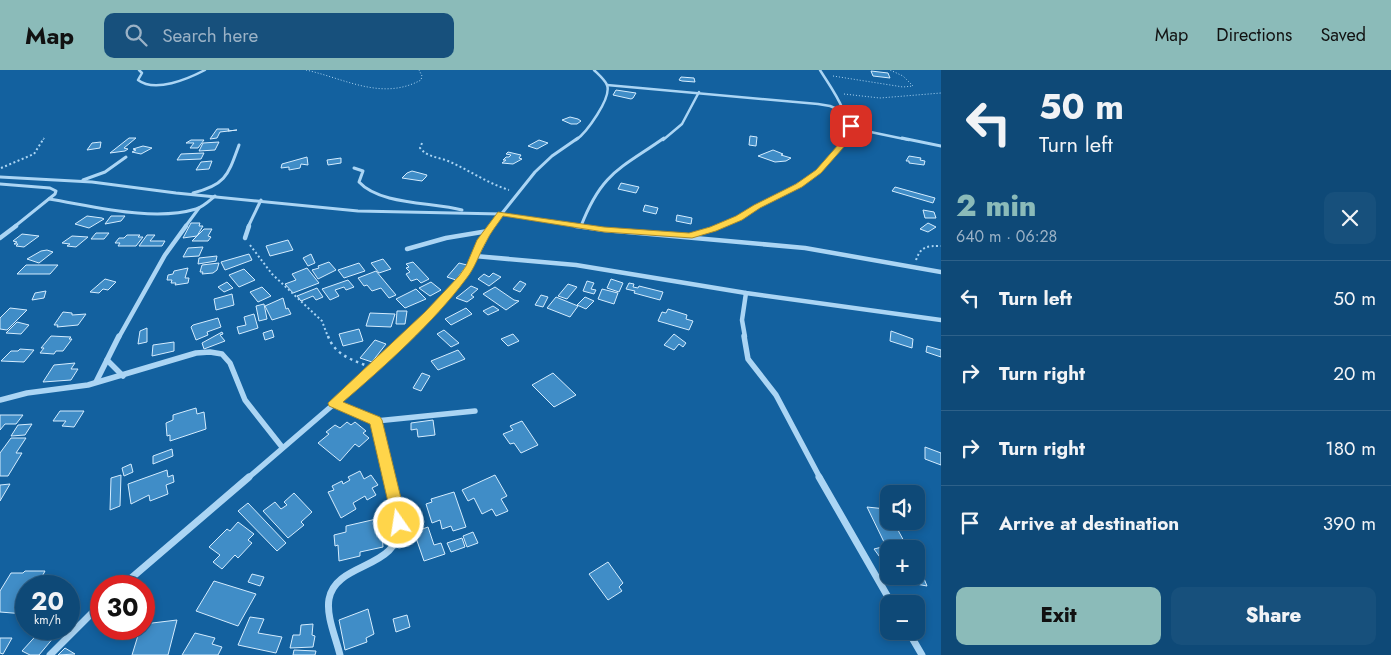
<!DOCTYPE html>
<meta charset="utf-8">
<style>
body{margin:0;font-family:Jost,sans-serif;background:#17507c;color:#f1f3f6;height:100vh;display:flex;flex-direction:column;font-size:19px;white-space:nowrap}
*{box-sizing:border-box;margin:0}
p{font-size:16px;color:#9bb2c6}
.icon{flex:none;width:28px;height:28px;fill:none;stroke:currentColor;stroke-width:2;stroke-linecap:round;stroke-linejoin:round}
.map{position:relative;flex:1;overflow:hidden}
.details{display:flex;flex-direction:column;background:#0e4977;width:450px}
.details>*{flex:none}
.hud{background:#0e4977;color:#f1f3f6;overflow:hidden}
.tools{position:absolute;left:880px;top:415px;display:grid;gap:10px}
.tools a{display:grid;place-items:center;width:45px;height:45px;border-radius:10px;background:#0e4977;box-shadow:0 2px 8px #0003,0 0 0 1px #2e6189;font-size:25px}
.speed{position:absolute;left:15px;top:505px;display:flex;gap:10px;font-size:25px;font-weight:700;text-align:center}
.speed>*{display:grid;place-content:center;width:65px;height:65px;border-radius:50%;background:#0e4977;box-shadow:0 2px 8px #0003,0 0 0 1px #2e6189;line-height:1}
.speed small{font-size:12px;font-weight:400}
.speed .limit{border:8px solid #d22;background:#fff;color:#111}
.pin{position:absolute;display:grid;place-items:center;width:42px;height:42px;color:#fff;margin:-21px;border-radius:10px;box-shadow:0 2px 8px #0006}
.me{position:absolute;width:55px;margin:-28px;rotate:347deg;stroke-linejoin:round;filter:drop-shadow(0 0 4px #0008)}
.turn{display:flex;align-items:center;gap:18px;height:105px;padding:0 15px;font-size:22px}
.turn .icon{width:65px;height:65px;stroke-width:2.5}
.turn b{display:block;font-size:35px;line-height:42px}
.round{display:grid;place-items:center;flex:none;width:52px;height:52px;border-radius:10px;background:#17507c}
.overview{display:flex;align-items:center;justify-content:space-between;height:85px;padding:0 15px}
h1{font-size:30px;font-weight:800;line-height:38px;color:#8bbbb9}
.primary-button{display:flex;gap:10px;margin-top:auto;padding:10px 15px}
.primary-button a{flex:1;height:58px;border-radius:10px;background:#8bbbb9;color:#111;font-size:20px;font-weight:800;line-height:58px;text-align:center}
.primary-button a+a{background:#17507c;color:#f1f3f6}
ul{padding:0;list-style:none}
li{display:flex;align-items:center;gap:15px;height:75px;padding:0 15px;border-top:1px solid #2e6189}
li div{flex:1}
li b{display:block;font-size:19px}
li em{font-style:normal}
header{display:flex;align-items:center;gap:30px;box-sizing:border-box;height:70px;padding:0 25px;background:#8bbbb9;color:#111}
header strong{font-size:24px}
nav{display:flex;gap:28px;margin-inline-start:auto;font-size:18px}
.search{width:350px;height:45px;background:#17507c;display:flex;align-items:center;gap:12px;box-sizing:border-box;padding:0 18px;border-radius:10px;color:#9bb2c6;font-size:19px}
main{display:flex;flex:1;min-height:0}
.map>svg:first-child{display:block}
.building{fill:#408dc7;stroke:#d4ecfe}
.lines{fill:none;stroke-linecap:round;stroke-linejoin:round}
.path-far2{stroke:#abd5f4;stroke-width:1;stroke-dasharray:1 2;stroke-linecap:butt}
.path-far1{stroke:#abd5f4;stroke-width:2;stroke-dasharray:2 2.5;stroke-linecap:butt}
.path{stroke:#abd5f4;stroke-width:2.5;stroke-dasharray:2.5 4;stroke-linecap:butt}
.street-far4{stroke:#abd5f4;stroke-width:2.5}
.street-far3{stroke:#abd5f4;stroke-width:3}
.street-far2{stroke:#abd5f4;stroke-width:4.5}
.street-far1{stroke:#abd5f4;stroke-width:5.5}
.street{stroke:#abd5f4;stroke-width:7}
.route{fill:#ffd54a;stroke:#a68a30}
</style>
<header>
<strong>Map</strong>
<div class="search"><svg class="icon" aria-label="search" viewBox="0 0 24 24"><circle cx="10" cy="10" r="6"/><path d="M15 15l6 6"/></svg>Search here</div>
<nav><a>Map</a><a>Directions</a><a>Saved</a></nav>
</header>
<main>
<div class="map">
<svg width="941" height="585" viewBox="0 0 941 585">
<rect width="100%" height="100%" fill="#13619f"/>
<!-- building -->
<g class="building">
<path d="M871 1 888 3 890 8 873 6Z"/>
<path d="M681 7 694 8 695 12 682 11 679 10Z"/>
<path d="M616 20 636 23 633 28 631 29 613 25Z"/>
<path d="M570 47 578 49 581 51 577 54H571L562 50Z"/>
<path d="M217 59H229L228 61 237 60 220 62 217 68 210 69Z"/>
<path d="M750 66 757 67 756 76 749 75Z"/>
<path d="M129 68H136L124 78 128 79 125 81 110 83Z"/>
<path d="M191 70H204L198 78H190L194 73H186Z"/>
<path d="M539 70 548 73 537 79 528 76Z"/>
<path d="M101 72 100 78 87 80 92 73Z"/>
<path d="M219 72 215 80 199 81 203 73Z"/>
<path d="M143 76 152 78 141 84 132 82 136 80 133 79Z"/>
<path d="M773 80 783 84 781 85 791 88 786 91 775 92 758 86Z"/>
<path d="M508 82 521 85 519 88 522 89 513 94 502 93 506 90H503L506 87H509L511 85 506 84Z"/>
<path d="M204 83 201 89 177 90 181 84Z"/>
<path d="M909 86 921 88 920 90 925 91 924 95 909 93V91H906Z"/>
<path d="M307 87 308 95 301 94 300 98 289 100V97L281 98 282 94Z"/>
<path d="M341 88V93L328 95 327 90Z"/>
<path d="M212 91 209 99 196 100 201 92Z"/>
<path d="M412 101 427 105 426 107 422 111 402 108 407 103Z"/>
<path d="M621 113 639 117 636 123 618 119Z"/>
<path d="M895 117 935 128 933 133 892 121Z"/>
<path d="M645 135 658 138 656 144 643 141Z"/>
<path d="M923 140 934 142 936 148H925Z"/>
<path d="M677 145 692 148 691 154 676 151Z"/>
<path d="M87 146 102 148 104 149 89 158 75 154Z"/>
<path d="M111 146H125L121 151 105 154Z"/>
<path d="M191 153H200L199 156H203L197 166 183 168Z"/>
<path d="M928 153 936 157 928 162 920 159Z"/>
<path d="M204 159H212L208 166 211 167 208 171H192Z"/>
<path d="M96 163H109L104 169H91Z"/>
<path d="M22 164 39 166 24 177 16 176 18 174H14L17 172 13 171Z"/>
<path d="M127 165H140L138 167H143L136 176H118L120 173H115L119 168H124Z"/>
<path d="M147 165H155L150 171H165L162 176H139Z"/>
<path d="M72 166 88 167 76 177 67 176 70 174 62 173Z"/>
<path d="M288 170 293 180 270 186 266 176Z"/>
<path d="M203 177 199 186 183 187 188 178Z"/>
<path d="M47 180 53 182 39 193 27 189 41 181Z"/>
<path d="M249 184 252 190 225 200 221 192Z"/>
<path d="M311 184 315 193 308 196 303 188Z"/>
<path d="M217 186 216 191 198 194 199 188Z"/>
<path d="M383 189 391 199 379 203 371 193Z"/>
<path d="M329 192 336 200 318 209 312 200 319 198 318 196Z"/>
<path d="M413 192 429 209 421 213 417 209 411 211 406 204 410 202 406 198 409 197 406 194Z"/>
<path d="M219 193 217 200 213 203 202 204 203 202H200L202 195Z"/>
<path d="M359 193 365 201 344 208 338 200Z"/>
<path d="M459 193 467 195 456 210 447 207Z"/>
<path d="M26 195H58L50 204H17Z"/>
<path d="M188 198 185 208H189L188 213 175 215 176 213H171L172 210H167L168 205 173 204 174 201Z"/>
<path d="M307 198 319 213 293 223 285 214 296 210 292 204Z"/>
<path d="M244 199 255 210 239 217 229 205Z"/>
<path d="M376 201 396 225 389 228 381 218 372 221 367 215 364 216 358 208Z"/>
<path d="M493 203 501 207 489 216 478 209 484 204 489 207Z"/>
<path d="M105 209 116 212 108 220 103 219 99 223 90 222Z"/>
<path d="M611 209 623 213 619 222 607 218Z"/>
<path d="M348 210 354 217 346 220 344 217 335 220 339 226 330 230 322 219Z"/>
<path d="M520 211 526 214 520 222 513 219Z"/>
<path d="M587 211 594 213 591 219 596 220 594 224 583 221Z"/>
<path d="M227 212 233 218 224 222 218 217Z"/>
<path d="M431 212 441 220 430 226 419 218Z"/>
<path d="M629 213 634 214 633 217 638 218 639 216 663 222 660 230 634 223 635 221 626 219Z"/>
<path d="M568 214 577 217 567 229 558 226Z"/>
<path d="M471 216 478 219 471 225 474 227 467 232 456 228Z"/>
<path d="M262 217 271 226 258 232 250 222Z"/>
<path d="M495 217 514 230 519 231 506 240 483 224Z"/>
<path d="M317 218 323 227 316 230 313 226 301 231 297 226Z"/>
<path d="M416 219 426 229 405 238 396 229Z"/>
<path d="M602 219 618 223 614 234 598 229Z"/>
<path d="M46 221 44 228 32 230 35 223Z"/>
<path d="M232 224 234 235 216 240 214 229Z"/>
<path d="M541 225 548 227 543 237 535 235Z"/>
<path d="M556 227 578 236 570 247 547 238Z"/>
<path d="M585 227 594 231 586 239 577 235Z"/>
<path d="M283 228 286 239 288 238 291 244 272 250 265 236Z"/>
<path d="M264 234 267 249 259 251 256 236Z"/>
<path d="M493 236 499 240 488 245 483 241Z"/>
<path d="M10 238 27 240 7 260 0 259V248Z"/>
<path d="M466 238 472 244 451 255 445 249Z"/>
<path d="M668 239 687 245 686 249 693 251 689 260 658 251 662 242 666 243Z"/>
<path d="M397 241H407L405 254H396Z"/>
<path d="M63 242 72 243V245L86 244 78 255 57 257 58 255H54Z"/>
<path d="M370 243 395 244 391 257 366 256Z"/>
<path d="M254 244 258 258 239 264 237 257 246 255 244 247Z"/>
<path d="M218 248 221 257 207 262 208 265 196 270 191 257 193 255Z"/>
<path d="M17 252 29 255 21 264 6 263Z"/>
<path d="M147 258V272L138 274 140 261Z"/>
<path d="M359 259 363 271 343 276 339 264Z"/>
<path d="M272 260 274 267 265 270 263 263Z"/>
<path d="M444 260 459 273 451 277 437 264Z"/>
<path d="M891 261 913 269 912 278 890 271Z"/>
<path d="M222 262 223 264 220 265 225 271 204 279 202 273Z"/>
<path d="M513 264 519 271 508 276 501 269Z"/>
<path d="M674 264 686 273 683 277 679 274 674 280 664 275Z"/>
<path d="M51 266 71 267 69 269H72L63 281H56L54 284 40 283 44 278H41Z"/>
<path d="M375 270 386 274 372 292 360 288Z"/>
<path d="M174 272V281L152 286 153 275Z"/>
<path d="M927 276 941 280V287L926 282Z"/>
<path d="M20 279 34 280 24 292 1 291 11 281H18Z"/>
<path d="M458 280 465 289 438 300 431 291Z"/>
<path d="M75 293 71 299H78L71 310 43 312 54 295Z"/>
<path d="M422 303 430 306 421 321 413 318Z"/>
<path d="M553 303 576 325 554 337 532 315Z"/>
<path d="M196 338 197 344 204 342 206 359 170 371V365L167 366 166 353 173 350V345Z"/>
<path d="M60 341H84L74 357 62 356 66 351H53Z"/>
<path d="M0 345H23L16 354H5L0 360Z"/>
<path d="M433 350 435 365 418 367 417 359 411 360V353Z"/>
<path d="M522 351 538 375 521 383 514 373 510 374 503 364 513 360 510 356Z"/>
<path d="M347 352 351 355 355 352 366 361 363 363 369 368 359 377 355 374 340 391 318 373 329 364 326 362 335 355 340 358Z"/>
<path d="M32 354 25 365 11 366 18 355Z"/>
<path d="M11 368H26L16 383H22L8 406H0V383Z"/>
<path d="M925 377 941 383V395L925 389Z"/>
<path d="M172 379 173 386 153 394V386Z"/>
<path d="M131 394 133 402 124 406 122 398Z"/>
<path d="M167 400 168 407 173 405 174 412 166 415 168 424 150 431 149 425 131 434 128 414Z"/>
<path d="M360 401 364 409 371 405 378 415 372 418 376 425 367 430 365 426 353 433 356 439 341 448 328 422 334 420 332 416 342 411 343 414 350 410 348 407Z"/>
<path d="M121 405 120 436 110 440 111 408Z"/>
<path d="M495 405 507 426 501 429 508 441 496 446 492 439 482 444 474 428 468 431 462 420Z"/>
<path d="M10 414 0 431V415Z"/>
<path d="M454 422 466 457 453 461 451 456 442 459 440 450 432 453 426 434 432 432 431 429Z"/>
<path d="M294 423 312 442 301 452 304 455 288 468 263 441 275 432 281 439 287 435 284 432Z"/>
<path d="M248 433 286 473 277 481 238 441Z"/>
<path d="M867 437 886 439 889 451H893L905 473 884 472Z"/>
<path d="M385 447 386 462 382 464 383 477 360 482V486L339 491 338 475 335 476 334 465 346 462V456Z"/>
<path d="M238 452 254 464 248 470 252 473 238 488 235 485 222 499 213 492 220 485 209 477 227 459 230 461Z"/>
<path d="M428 457 434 475 441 473 445 484 424 491 414 462Z"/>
<path d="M473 462 478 473 467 477 463 466Z"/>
<path d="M462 468 465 477 451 482 447 473Z"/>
<path d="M882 477 889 486V488L882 490 874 479Z"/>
<path d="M916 489 927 516 905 512 903 506H916Z"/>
<path d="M608 492 623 513 619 517 622 521 608 530 589 504Z"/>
<path d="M25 501H45L38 514H50L49 516H26L25 544 0 542V521L11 503H23Z"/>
<path d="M252 504 264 507 260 516 248 512Z"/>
<path d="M214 511 256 524 238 556 196 541Z"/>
<path d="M368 539 374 564 366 568 367 572 345 580 339 550Z"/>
<path d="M407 545 410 557 396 562 393 549Z"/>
<path d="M250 547 264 549 258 563 282 567 276 583 238 575Z"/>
<path d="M177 550 168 585H132L140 559H144V554Z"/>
<path d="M313 554 312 565 315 566 313 577 290 578 293 565H300L301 555Z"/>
<path d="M42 559 60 560 39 585H30L22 581Z"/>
<path d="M195 563 215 568 212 574 222 577 218 585H182Z"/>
<path d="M0 568H12L3 584 0 583Z"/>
<path d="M65 578 75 584 58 585Z"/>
<path d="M294 580 316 581 315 585H293Z"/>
</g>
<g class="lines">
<!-- path-far2 -->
<g class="path-far2">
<path d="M306 0C346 9 382 31 421 10L422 6 419 0"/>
<path d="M833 6 903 17 913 16 903 6 890 0"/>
<path d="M844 24 880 28 941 23"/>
<path d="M43 70 44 68"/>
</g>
<!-- path-far1 -->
<g class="path-far1">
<path d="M422 73 420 78C427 87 438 87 448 91 469 100 487 113 509 120"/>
<path d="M1 98 34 84 44 68"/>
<path d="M250 175 272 204 322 251 328 267"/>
<path d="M916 190C921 176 927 176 941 176"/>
</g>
<!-- path -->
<path class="path" d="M328 266C334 283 349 289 365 295"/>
<!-- street-far4 -->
<g class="street-far4">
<path d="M139 0 142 3 138 10C155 23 188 9 205 0"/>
<path d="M820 0C831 18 855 48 844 70"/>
<path d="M607 15 818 34 830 36 844 42"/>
<path d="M845 51 861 60 909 70"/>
<path d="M576 70C586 63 612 28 607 15 605 10 598 4 594 0"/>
<path d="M663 70 682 54 699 22"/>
</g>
<!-- street-far3 -->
<g class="street-far3">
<path d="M902 68 941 76"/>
<path d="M354 98 363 101 359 112C380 135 432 132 462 140"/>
<path d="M0 107 92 112 176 123 358 141 501 144 584 157"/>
<path d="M83 110 105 102 126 87"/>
<path d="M0 114 50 118 56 121 55 124 14 157"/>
<path d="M193 123C226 115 228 105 239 75"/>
<path d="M49 129C93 136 153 152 196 139 203 137 209 131 215 126"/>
<path d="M581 156C602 102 620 99 664 68"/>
<path d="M185 157 199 138"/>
<path d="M248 157 261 130"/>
<path d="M491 157 535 102 552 86 578 68"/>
<path d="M718 157C733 151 745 142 760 135 792 118 828 102 845 68"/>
</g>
<!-- street-far2 -->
<g class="street-far2">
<path d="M576 156 605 160 805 178 941 202"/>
<path d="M692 165 721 156"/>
<path d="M0 168 16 156"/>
<path d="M245 168 249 156"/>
<path d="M407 179 446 168 488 161"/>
<path d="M475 186 576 195 746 223 941 250"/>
<path d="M119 267 165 185 186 156"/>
<path d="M405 267 446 226 471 196 492 156"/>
<path d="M745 267 742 250 746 223"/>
</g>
<!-- street-far1 -->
<g class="street-far1">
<path d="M744 266 748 289 776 325 820 408"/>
<path d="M107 290 123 306"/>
<path d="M96 312 119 266"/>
<path d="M0 330 27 323 88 315 196 283 210 282 222 284 230 293 245 330 282 377"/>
<path d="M334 333 376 351 389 408"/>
<path d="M376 351 475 341"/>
<path d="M248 408 363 309 406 266"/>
</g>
<!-- street -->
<g class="street">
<path d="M819 407 892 534"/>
<path d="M122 516 249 407"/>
<path d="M908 561 922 585"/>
<path d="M50 585 101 534"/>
<path d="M340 585C336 568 326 546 329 529 336 490 403 501 399 451 397 437 392 421 389 407"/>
</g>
</g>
<!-- route -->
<path class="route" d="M842 50H847L854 56 849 57 850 64 843 78 821 103 802 117 760 138 742 150 716 161 692 168 604 162 503 146C497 155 490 163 486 172 479 184 475 198 466 209 434 252 384 297 343 332L380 347 382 350 407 453 405 458 399 460 394 458 370 354 329 336 328 333 425 242 459 206 466 196 477 170 498 142 604 157 689 163 710 157 736 146 754 135 796 114 816 100 838 75 844 64Z"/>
</svg>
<div class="tools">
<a><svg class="icon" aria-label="sound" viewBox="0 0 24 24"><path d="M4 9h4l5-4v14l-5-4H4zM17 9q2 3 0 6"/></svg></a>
<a>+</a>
<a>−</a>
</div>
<div class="speed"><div>20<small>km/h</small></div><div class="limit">30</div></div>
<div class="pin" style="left:851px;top:56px;background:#d93025"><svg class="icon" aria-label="arrive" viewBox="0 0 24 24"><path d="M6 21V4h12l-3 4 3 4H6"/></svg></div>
<svg class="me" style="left:399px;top:453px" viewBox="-20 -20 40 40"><circle r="17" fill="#ffd54a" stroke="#fff" stroke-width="3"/><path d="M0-11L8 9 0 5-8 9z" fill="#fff"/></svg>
</div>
<section class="details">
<div class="hud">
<div class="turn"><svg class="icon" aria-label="left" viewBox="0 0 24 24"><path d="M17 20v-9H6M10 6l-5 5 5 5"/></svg><div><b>50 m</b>Turn left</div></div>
</div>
<div class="overview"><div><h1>2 min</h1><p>640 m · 06:28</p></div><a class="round"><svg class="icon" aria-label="close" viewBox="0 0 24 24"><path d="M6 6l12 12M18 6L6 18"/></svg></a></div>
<ul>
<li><svg class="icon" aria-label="left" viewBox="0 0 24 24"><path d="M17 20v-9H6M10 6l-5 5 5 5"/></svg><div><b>Turn left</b></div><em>50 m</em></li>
<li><svg class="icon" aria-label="right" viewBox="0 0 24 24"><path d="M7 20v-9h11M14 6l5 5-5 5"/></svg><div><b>Turn right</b></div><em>20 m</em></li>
<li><svg class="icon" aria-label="right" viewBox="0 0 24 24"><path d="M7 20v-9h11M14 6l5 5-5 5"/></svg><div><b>Turn right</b></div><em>180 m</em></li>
<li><svg class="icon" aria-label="arrive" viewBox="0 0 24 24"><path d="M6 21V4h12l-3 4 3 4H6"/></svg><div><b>Arrive at destination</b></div><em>390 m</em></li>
</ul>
<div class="primary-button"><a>Exit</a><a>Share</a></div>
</section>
</main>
